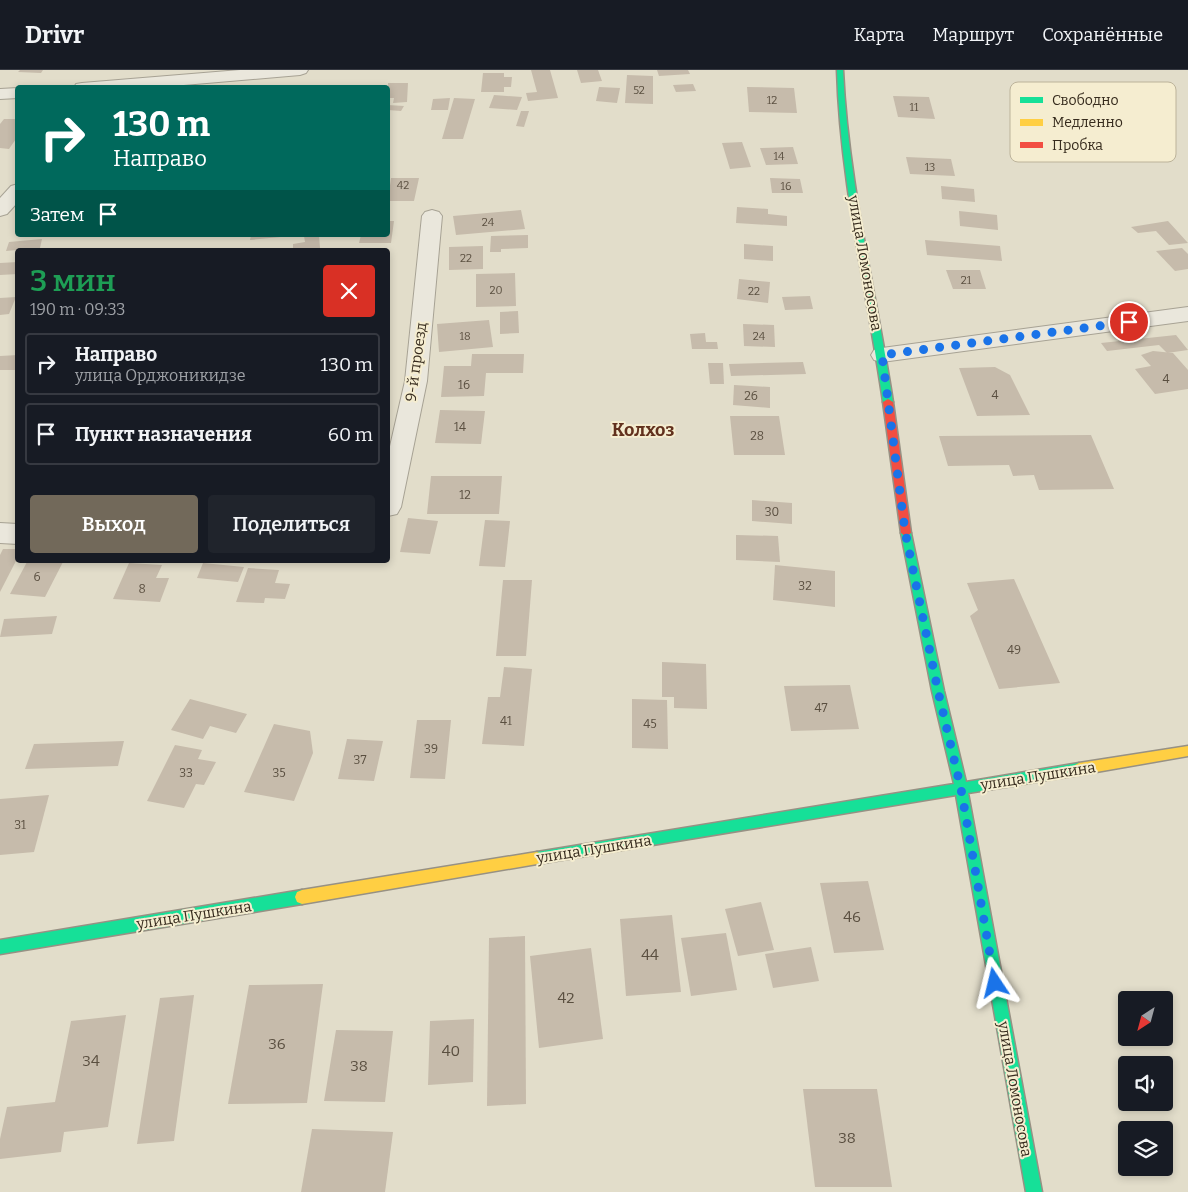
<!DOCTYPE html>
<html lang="ru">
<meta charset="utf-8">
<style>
body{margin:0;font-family:Bitter,serif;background:#20242c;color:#f1f3f6;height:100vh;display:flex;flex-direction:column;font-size:19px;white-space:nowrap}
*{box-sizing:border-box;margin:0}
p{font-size:16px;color:#9ea1a6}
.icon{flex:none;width:28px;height:28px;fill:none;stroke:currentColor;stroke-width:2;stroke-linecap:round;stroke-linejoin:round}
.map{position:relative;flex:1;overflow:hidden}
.details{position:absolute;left:15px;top:178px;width:375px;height:315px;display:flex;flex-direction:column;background:#171b24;border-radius:5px;box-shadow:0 2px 8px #0003}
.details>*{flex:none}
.banner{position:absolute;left:15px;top:15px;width:375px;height:152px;border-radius:5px;box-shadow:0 2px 8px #0003;background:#00695c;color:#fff;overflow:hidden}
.needle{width:32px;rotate:216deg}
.buttons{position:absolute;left:1118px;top:921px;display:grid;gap:10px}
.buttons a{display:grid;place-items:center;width:55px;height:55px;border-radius:5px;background:#171b24;box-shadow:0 2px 8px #0003;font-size:25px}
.pin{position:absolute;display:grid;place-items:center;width:42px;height:42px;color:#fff;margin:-21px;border:2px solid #fff;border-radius:50%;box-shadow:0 1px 5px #0007}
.me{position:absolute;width:55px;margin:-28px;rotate:350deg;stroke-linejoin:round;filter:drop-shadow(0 0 4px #0008)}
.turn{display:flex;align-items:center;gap:18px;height:105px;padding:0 15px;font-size:22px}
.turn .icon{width:65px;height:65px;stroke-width:2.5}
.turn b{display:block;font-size:35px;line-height:42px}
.then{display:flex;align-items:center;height:48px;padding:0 15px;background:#0003;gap:10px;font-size:19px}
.round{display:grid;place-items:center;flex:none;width:52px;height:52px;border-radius:5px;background:#20242c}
.summary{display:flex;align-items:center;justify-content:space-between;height:85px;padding:0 15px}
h1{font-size:30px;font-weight:600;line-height:38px;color:#1e9e55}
.cta{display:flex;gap:10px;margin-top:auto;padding:10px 15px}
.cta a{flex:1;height:58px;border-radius:5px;background:#72695a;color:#fff;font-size:20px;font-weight:600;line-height:58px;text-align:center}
.cta a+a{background:#20242c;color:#f1f3f6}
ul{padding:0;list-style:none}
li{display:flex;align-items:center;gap:15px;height:62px;margin:0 10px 8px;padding:0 5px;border:2px solid #363941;border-radius:5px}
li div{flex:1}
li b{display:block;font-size:19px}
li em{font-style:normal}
header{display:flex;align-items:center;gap:30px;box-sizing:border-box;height:70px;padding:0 25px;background:#171b24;border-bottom:1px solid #363941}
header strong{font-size:24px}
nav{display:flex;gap:28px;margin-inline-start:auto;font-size:18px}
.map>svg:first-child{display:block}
.building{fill:#c6bbab}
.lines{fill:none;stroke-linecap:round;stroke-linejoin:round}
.street-casing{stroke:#a7a294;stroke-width:2}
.fast-casing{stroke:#979184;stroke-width:3}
.slow-casing{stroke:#979184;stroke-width:3}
.jam-casing{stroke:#979184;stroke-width:3}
.street{fill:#eae7dc;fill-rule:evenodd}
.fast{fill:#16e098;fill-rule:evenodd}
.slow{fill:#ffcf43;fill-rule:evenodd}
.jam{fill:#f24e42;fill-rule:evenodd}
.route{stroke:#1a73e8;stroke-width:9;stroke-dasharray:0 16.2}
.labels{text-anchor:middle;stroke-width:4;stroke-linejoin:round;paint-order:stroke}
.far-number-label{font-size:11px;fill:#5a4f40}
.number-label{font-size:12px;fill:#5a4f40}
.street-label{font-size:15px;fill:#362b1d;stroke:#f5edd0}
.near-number-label{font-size:15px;fill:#5a4f40}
.quarter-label{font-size:18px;font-weight:bold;fill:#62311d;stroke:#f5edd0}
.key{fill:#f5edd0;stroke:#bcb39a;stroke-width:1}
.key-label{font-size:14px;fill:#362b1d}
</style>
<header>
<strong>Drivr</strong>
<nav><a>Карта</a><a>Маршрут</a><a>Сохранённые</a></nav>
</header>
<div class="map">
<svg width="1188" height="1122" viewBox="0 0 1188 1122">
<rect width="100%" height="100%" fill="#e2ddca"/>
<!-- building -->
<g class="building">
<path d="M20 0H43L41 3 18 2Z"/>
<path d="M531 0H550L558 28 528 31 526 23 537 22Z"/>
<path d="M577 0H598L602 11 581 13Z"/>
<path d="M657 0H688L690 4 659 6Z"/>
<path d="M483 3H504V7H512L511 17H504V22H481Z"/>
<path d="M627 5 653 6V34L625 33Z"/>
<path d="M388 13H408L407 32 393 33 394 28H388Z"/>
<path d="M693 14 696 21 676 22 673 15Z"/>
<path d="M599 17 620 18 617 33 596 31Z"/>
<path d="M747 17 794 18 797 43 749 42Z"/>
<path d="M494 25 522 27 517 40 489 38Z"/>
<path d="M893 26 929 27 935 49 898 47Z"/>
<path d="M450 28 448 40H431L433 29Z"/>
<path d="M454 28 475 29 463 69H442Z"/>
<path d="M388 35 404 36 401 41 388 40Z"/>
<path d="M521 41H529L524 57 516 56Z"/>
<path d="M4 49H18V66L9 79 0 78V54Z"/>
<path d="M742 72 751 97 730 99 722 73Z"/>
<path d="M793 77 798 94 766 95 760 78Z"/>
<path d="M906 87 951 89 955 106 910 104Z"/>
<path d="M391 108H419L414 131H388Z"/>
<path d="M770 108 800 109 803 123H772Z"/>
<path d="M941 116 974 119 975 132 942 129Z"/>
<path d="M737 137 768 139V144L787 146V156L736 153Z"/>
<path d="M521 140 525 159 456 165 453 146Z"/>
<path d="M959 141 997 145 998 160 960 156Z"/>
<path d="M388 151H394L391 173H359L361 165H388Z"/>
<path d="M1168 151 1188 173 1169 175 1156 161 1138 163 1131 157Z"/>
<path d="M251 165H281V167L250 170Z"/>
<path d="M319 165 320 178 293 180V174L305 172 304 166Z"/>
<path d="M528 165V178L501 179V182H490L491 166Z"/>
<path d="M42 169 40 178 6 181 9 172Z"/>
<path d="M925 170 1000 176 1002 191 927 185Z"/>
<path d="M744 174 773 176V191L744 189Z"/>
<path d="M483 176V199L449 200V177Z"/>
<path d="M1182 178 1188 184V199L1175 201 1156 181Z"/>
<path d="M18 192V204L0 205V193Z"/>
<path d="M946 200H980L986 219H953Z"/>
<path d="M515 203 516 236 476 237V204Z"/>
<path d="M739 209 770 212 768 233 737 229Z"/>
<path d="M810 226 813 239 785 240 782 227Z"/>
<path d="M16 227 9 244 0 245V228Z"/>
<path d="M518 241 519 263 500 264V242Z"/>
<path d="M489 250 493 277 439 282 437 254Z"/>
<path d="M743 254 774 255 775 277 744 276Z"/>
<path d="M705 263 706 272H717L718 279H692L690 264Z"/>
<path d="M1176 265 1188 280 1167 283 1159 275 1107 281 1101 273Z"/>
<path d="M1153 281 1173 283 1188 300V319L1155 324 1135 299 1151 296 1141 285Z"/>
<path d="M472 284H524L523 303H486L484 326 441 327 444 296H471Z"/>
<path d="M18 285V300H0V286Z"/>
<path d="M803 292 806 304 731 306 729 294Z"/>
<path d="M708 293H723L724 314H710Z"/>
<path d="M995 297 1010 305 1030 345 977 346 959 298Z"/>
<path d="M734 315 770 317V338L733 335Z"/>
<path d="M440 340 485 341 481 374 435 373Z"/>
<path d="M730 346H779L785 385H734Z"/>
<path d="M1091 365 1114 419 1039 420 1034 405 1013 406 1009 395 948 396 939 366Z"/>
<path d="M431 406H502L499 444H427Z"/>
<path d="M752 430 792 433V454L752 451Z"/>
<path d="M408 448 438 451 430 484 400 482Z"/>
<path d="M485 450 510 451 505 497 479 496Z"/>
<path d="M736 465 778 466 780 492 736 490Z"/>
<path d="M3 479H18V487L0 522V485Z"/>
<path d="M28 490H64L45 527 10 524Z"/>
<path d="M129 493 162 495 156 508H169L160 532 113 529Z"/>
<path d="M203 493 244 497 238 512 197 508Z"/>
<path d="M775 495 835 501V537L773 530Z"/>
<path d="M248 498 279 500 275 513 290 514 285 529 265 528 264 533 236 532Z"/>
<path d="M1014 509 1060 613 999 619 970 546 978 540 967 513Z"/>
<path d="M503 510H532L526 586H496Z"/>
<path d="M57 546 52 564 0 567 4 549Z"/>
<path d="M662 592 706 594 707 639 674 638V627H662Z"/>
<path d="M504 597 532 599 524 676 482 674 488 627H500Z"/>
<path d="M850 615 859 659 791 661 784 616Z"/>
<path d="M190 629 247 644 236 663 210 656 203 669 171 660Z"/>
<path d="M632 629 667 630 668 679 632 678Z"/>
<path d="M417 650H451L445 709 410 708Z"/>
<path d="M274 654 310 661 313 683 294 731 244 722Z"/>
<path d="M347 669 383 671 374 711 338 709Z"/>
<path d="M124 671 118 696 25 699 34 674Z"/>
<path d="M175 675 202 680 198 689 216 692 204 715 196 714 184 738 147 731Z"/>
<path d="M49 725 34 782 0 785V729Z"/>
<path d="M868 811 884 880 834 883 820 813Z"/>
<path d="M761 832 774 880 738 886 725 839Z"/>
<path d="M672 845 681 922 626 926 620 849Z"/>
<path d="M726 863 737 920 691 926 681 868Z"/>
<path d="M525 866 526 1034 487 1036 489 868Z"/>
<path d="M811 877 819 911 773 918 765 884Z"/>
<path d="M591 878 603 969 539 978 530 886Z"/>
<path d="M323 914 307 1033 228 1034 249 915Z"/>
<path d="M194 925 174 1071 137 1074 160 928Z"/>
<path d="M126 945 108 1057 64 1062 61 1082 0 1089V1069L7 1037 55 1032 71 951Z"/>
<path d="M474 949 473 1012 428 1015 430 951Z"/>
<path d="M336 960 393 961 385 1032 324 1031Z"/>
<path d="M803 1019H877L892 1117H815Z"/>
<path d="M312 1059 393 1062 385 1122H301Z"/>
</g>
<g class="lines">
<!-- street casing -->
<g class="street-casing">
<g id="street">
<path d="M240 0H308L306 3 300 5 149 18H74L76 14 82 13Z"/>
<path d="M18 18V28L0 29V19Z"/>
<path d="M18 114V132L7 144 0 146V128L11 116Z"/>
<path d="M432 140 439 142 442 146 427 311 401 437 397 444 388 446V385L405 311 422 146 425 142Z"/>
<path d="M1188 237V251L882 292 874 290 871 285 874 280 882 278Z"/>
<path d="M0 453 18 454V474L0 473Z"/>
</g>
</g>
<!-- fast casing -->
<g class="fast-casing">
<g id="fast">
<path d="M837 0H843C848 112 876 221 893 332L888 335 883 332C867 221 840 112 837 0Z"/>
<path d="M906 459 911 463 944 621 966 712 1079 693 1083 695 1085 699 1083 703 1079 705 968 723 1042 1122H1026L956 725 537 794 532 792 530 788 532 784 537 782 954 714 932 621 901 463Z"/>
<path d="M302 820 307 822 309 827 307 832 302 834 0 884V870Z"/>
</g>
</g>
<!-- slow casing -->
<g class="slow-casing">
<g id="slow">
<path d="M1188 676V686L1079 705 1075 703 1073 699 1075 695 1079 693Z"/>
<path d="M537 782 542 784 544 788 542 792 537 794 302 834 297 832 295 827 297 822 302 820Z"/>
</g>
</g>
<!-- jam casing -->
<g class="jam-casing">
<path id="jam" d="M888 329 893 332 911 463 906 467 901 463 883 332Z"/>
</g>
<!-- street -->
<use href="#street" class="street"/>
<!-- fast -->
<use href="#fast" class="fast"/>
<!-- slow -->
<use href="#slow" class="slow"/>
<!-- jam -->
<use href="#jam" class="jam"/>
</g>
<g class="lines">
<!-- route -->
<path class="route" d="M995 913 961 719 938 621 905 461 882 285 1129 252"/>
</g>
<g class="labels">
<!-- far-number labels -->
<g class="far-number-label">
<text x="639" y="24">52</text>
<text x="772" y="34">12</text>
<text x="914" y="41">11</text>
<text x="779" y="90">14</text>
<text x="930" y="101">13</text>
<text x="403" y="119">42</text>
<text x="786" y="120">16</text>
<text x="488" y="156">24</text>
<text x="466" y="192">22</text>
<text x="966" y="214">21</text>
<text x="496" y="224">20</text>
<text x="754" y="225">22</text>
<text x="465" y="270">18</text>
<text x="759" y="270">24</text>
</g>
<!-- number labels -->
<g class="number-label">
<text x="1166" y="313">4</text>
<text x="464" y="319">16</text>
<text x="995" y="329">4</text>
<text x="751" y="330">26</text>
<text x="460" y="361">14</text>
<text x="757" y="370">28</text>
<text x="465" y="429">12</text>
<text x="772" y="446">30</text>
<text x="37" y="511">6</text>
<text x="805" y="520">32</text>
<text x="142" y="523">8</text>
<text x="1014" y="584">49</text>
<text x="821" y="642">47</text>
<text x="506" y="655">41</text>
<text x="650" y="658">45</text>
<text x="431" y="683">39</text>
<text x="360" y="694">37</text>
<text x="186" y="707">33</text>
<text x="279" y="707">35</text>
<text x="20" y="759">31</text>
</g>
<!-- street labels -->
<g class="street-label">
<text transform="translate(865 193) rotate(80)" y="5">улица Ломоносова</text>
<text transform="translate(416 292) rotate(-82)" y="5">9-й проезд</text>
<text transform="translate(1038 706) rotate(-9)" y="5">улица Пушкина</text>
<text transform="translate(594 779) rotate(-9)" y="5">улица Пушкина</text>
<text transform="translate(194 845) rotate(-9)" y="5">улица Пушкина</text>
<text transform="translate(1015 1019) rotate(80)" y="5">улица Ломоносова</text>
</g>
<!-- near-number labels -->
<g class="near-number-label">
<text x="852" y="852">46</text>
<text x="650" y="890">44</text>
<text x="566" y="933">42</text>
<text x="277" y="979">36</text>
<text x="451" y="986">40</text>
<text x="91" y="996">34</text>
<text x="359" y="1001">38</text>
<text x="847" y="1073">38</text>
</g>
<!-- quarter labels -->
<g class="quarter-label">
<text x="643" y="366">Колхоз</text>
</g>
</g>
<!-- legend -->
<rect x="1010" y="12" width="166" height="80" rx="8" class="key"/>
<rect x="1020" y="27" width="23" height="6" fill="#16e098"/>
<rect x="1020" y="49" width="23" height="7" fill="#ffcf43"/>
<rect x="1020" y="72" width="23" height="6" fill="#f24e42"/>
<g class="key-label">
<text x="1052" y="35">Свободно</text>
<text x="1052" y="57">Медленно</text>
<text x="1052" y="80">Пробка</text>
</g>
</svg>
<div class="buttons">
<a><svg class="needle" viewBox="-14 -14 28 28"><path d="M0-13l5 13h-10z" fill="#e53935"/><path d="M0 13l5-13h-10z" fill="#9ea1a6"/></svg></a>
<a><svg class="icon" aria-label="sound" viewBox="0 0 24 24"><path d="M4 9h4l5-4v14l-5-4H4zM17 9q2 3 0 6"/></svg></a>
<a><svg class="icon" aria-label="layers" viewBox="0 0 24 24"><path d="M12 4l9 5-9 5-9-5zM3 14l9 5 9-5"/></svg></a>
</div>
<div class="pin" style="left:1129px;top:252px;background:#d93025"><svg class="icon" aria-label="arrive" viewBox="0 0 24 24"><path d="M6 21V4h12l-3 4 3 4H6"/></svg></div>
<svg class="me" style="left:995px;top:913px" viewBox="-20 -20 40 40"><path d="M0-17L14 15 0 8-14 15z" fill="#1a73e8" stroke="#fff" stroke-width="4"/></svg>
<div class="banner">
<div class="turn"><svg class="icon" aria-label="right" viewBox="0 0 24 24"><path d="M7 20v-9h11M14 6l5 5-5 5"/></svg><div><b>130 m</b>Направо</div></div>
<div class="then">Затем<svg class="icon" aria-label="arrive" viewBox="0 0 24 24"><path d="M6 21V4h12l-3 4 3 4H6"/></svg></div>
</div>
<section class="details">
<div class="summary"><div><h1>3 мин</h1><p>190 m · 09:33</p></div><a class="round" style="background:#d93025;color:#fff"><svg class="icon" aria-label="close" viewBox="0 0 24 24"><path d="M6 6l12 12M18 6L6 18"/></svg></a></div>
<ul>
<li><svg class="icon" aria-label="right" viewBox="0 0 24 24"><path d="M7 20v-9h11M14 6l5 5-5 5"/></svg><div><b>Направо</b><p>улица Орджоникидзе</p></div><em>130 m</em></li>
<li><svg class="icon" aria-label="arrive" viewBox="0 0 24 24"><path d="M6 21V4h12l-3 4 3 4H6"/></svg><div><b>Пункт назначения</b></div><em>60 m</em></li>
</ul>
<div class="cta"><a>Выход</a><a>Поделиться</a></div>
</section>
</div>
